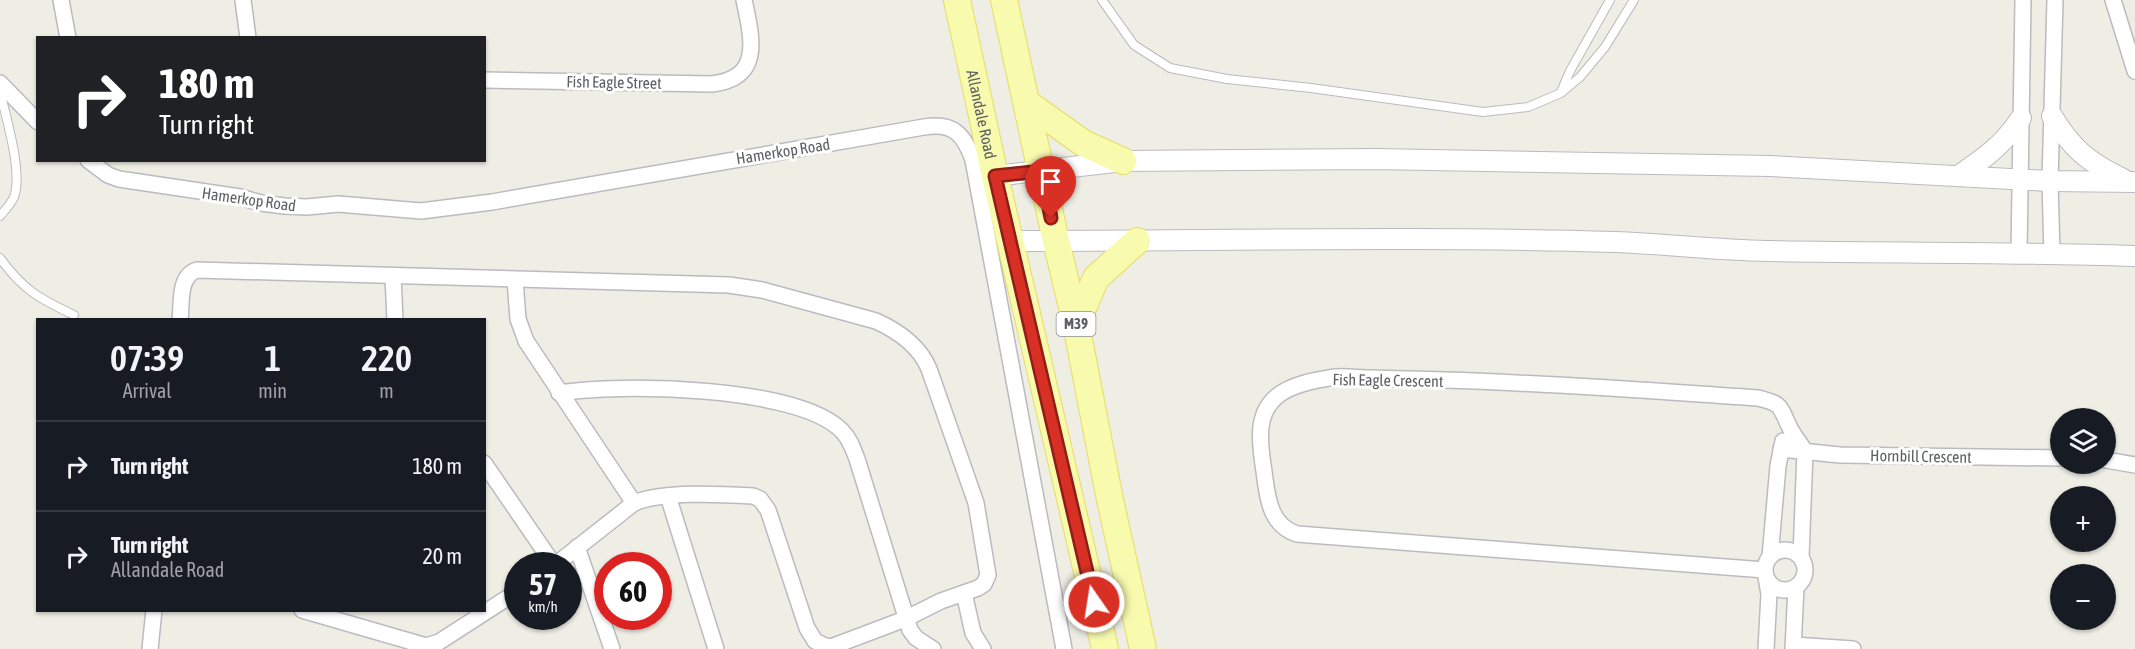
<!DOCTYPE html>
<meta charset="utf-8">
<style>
body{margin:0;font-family:"Asap Condensed",sans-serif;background:#20242c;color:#f1f3f6;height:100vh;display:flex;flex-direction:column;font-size:22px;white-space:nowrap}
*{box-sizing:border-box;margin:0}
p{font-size:20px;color:#9ea1a6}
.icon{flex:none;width:33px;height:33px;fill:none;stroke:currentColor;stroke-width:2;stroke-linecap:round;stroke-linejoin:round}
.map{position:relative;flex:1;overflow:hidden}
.details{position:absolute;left:36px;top:318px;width:450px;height:294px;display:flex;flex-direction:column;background:#171b24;border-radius:0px;box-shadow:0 2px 4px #0004}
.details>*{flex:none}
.guide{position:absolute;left:36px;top:36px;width:450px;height:126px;border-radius:0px;box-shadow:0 2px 4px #0004;background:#202124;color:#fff;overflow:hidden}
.fabs{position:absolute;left:2050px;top:408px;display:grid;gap:12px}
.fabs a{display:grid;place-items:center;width:66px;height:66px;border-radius:50%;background:#171b24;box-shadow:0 2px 4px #0004;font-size:30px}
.speed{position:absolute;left:504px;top:552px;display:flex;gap:12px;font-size:30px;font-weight:700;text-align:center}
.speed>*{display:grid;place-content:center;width:78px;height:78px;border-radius:50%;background:#171b24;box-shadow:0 2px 4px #0004;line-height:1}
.speed small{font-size:15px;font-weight:400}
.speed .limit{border:9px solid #d22;background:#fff;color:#111}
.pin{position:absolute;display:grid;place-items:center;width:51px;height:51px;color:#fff;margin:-62px -26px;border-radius:50% 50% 50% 0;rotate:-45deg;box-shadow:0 0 6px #0007}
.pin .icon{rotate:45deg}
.me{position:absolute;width:66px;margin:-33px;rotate:347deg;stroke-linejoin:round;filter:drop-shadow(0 0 4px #0008)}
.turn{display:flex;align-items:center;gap:21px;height:126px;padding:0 24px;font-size:27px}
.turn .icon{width:78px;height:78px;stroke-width:2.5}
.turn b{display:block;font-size:42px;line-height:51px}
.eta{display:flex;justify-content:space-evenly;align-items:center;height:102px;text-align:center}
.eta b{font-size:36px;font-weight:600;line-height:42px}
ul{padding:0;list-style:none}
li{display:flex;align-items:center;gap:18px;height:90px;padding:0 24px;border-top:2px solid #363941}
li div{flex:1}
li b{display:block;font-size:22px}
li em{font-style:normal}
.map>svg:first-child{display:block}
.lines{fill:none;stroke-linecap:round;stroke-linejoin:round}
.service-casing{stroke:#babbc0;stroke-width:10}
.minor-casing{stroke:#babbc0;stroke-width:18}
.tertiary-casing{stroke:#babbc0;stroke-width:22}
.primary-casing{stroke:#e8db64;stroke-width:28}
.service{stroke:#fff;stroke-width:8}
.minor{stroke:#fff;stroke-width:15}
.tertiary{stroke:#fff;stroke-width:20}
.primary{stroke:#f8faae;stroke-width:26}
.route-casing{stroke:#8d1f18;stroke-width:15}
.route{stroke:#d93025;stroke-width:10}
.labels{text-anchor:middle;stroke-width:6;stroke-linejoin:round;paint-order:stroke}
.shield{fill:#fff;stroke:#8e8f92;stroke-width:1.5}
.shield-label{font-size:15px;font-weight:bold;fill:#5d5f64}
.street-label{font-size:16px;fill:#5d5f64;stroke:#fff}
</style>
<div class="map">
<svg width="2135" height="649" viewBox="0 0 2135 649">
<rect width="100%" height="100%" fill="#eeeee5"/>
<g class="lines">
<!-- service casing -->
<g class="service-casing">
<g id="service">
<path d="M1102 0 1134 45 1170 68 1227 79 1311 88 1483 112 1528 107 1561 93 1580 77 1605 47 1634 0"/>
<path d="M0 91C6 118 23 172 14 197 11 204 5 210 0 216"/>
<path d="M1561 92 1570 71 1610 0"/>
<path d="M0 258C23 290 40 299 74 315"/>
</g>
</g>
<!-- minor casing -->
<g class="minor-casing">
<g id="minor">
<path d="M61 0 68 38"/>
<path d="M243 0 248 38"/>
<path d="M2113 0 2135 71"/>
<path d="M484 80 712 84C763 78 752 38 744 0"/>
<path d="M0 83 38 122"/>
<path d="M88 160 108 175 119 179 240 197 261 203 284 206 307 207 338 204 421 211 492 202 924 127C953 122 964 134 973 160L1064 649"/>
<path d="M2019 252 2023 0"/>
<path d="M2052 254 2050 181 2055 0"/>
<path d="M393 276 395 320"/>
<path d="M515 280 518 319 526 341 634 503"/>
<path d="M180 320C182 304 178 276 197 270L729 285 762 290 876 321C898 331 920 347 929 369L976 503 988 575 984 584 978 588 941 601 905 619 831 647 825 646 815 641 807 628 768 510 760 499 753 496C720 494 663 491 634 503L554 566"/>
<path d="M559 393C619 383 799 386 842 431 850 439 853 449 857 459L910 630 916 638 933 649"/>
<path d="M1781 449 1840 455 2061 458"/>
<path d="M2106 460 2135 465"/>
<path d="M484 463 554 565"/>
<path d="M668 496 716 649"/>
<path d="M577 547 612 649"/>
<circle cx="1785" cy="570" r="20"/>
<path d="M1770 557 1778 466 1783 441"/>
<path d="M1801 557 1805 451"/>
<path d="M1765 570 1297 534C1272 526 1268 502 1265 479 1262 453 1252 418 1276 397 1291 384 1316 380 1335 377 1347 376 1360 378 1372 378 1396 379 1420 379 1444 380 1549 383 1653 391 1758 398 1782 404 1779 405 1789 426 1793 435 1800 443 1805 451"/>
<path d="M964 593 973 633 983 649"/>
<path d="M302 610 426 646 439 642 518 591"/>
<path d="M1794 645 1853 649"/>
<path d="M150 649 154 610"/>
<path d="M1766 649 1769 594 1766 577"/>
<path d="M1793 649 1796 587"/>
</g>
</g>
<!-- tertiary casing -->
<g class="tertiary-casing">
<g id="tertiary">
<path d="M2052 116C2072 149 2088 162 2123 179"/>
<path d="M995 176 1123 161 1375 159 1770 166 2050 181 2135 182"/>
<path d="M1958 176C1985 158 2003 145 2021 118"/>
<path d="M1010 241C1211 241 1413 236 1615 242 1666 244 1716 250 1767 251 1890 253 2012 252 2135 256"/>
</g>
</g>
<!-- primary casing -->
<g class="primary-casing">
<g id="primary">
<path id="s1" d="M957 0 995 176 1105 649"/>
<path d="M1004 0 1056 241 1076 324 1109 495 1143 649"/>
<path d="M1027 103 1083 143 1123 161"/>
<path d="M1076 324 1096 278 1137 241"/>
</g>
</g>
<!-- service -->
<use href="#service" class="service"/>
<!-- minor -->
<use href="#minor" class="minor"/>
<!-- tertiary -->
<use href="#tertiary" class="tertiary"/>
<!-- primary -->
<use href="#primary" class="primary"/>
</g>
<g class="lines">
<!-- route casing -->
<g class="route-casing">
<path id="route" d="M1051 218 1042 171 995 176 1094 602"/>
</g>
<!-- route -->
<use href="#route" class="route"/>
</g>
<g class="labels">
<!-- shield labels -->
<rect class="shield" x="1056.5" y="312" width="39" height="24" rx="4.5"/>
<g class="shield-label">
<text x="1076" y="329">M39</text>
</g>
<!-- street labels -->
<g class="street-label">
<text transform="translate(614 82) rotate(1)" y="6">Fish Eagle Street</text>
<text dy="6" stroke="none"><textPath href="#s1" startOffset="117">Allandale Road</textPath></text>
<text transform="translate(783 151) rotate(-9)" y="6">Hamerkop Road</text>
<text transform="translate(249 199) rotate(8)" y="6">Hamerkop Road</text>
<text transform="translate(1388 380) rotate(1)" y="6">Fish Eagle Crescent</text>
<text transform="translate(1921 456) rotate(1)" y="6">Hornbill Crescent</text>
</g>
</g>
</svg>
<div class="fabs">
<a><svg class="icon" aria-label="layers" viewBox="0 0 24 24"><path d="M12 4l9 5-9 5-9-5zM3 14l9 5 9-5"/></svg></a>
<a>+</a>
<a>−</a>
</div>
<div class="speed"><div>57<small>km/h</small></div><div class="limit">60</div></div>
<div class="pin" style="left:1051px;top:218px;background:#d93025"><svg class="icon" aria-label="arrive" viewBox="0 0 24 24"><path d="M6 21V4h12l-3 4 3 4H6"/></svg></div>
<svg class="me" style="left:1094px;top:602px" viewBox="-20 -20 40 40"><circle r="17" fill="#d93025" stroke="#fff" stroke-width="3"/><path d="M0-11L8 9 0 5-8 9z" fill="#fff"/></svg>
<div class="guide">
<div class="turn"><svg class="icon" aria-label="right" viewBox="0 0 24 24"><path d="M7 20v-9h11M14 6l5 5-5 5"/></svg><div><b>180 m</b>Turn right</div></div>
</div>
<section class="details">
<div class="eta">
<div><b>07:39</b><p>Arrival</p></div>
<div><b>1</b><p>min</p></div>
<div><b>220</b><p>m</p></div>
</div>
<ul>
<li><svg class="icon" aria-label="right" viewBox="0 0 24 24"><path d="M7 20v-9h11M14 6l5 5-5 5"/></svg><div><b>Turn right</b></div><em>180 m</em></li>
<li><svg class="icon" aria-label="right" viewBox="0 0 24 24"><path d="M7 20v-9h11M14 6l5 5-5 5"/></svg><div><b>Turn right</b><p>Allandale Road</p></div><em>20 m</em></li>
</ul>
</section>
</div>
